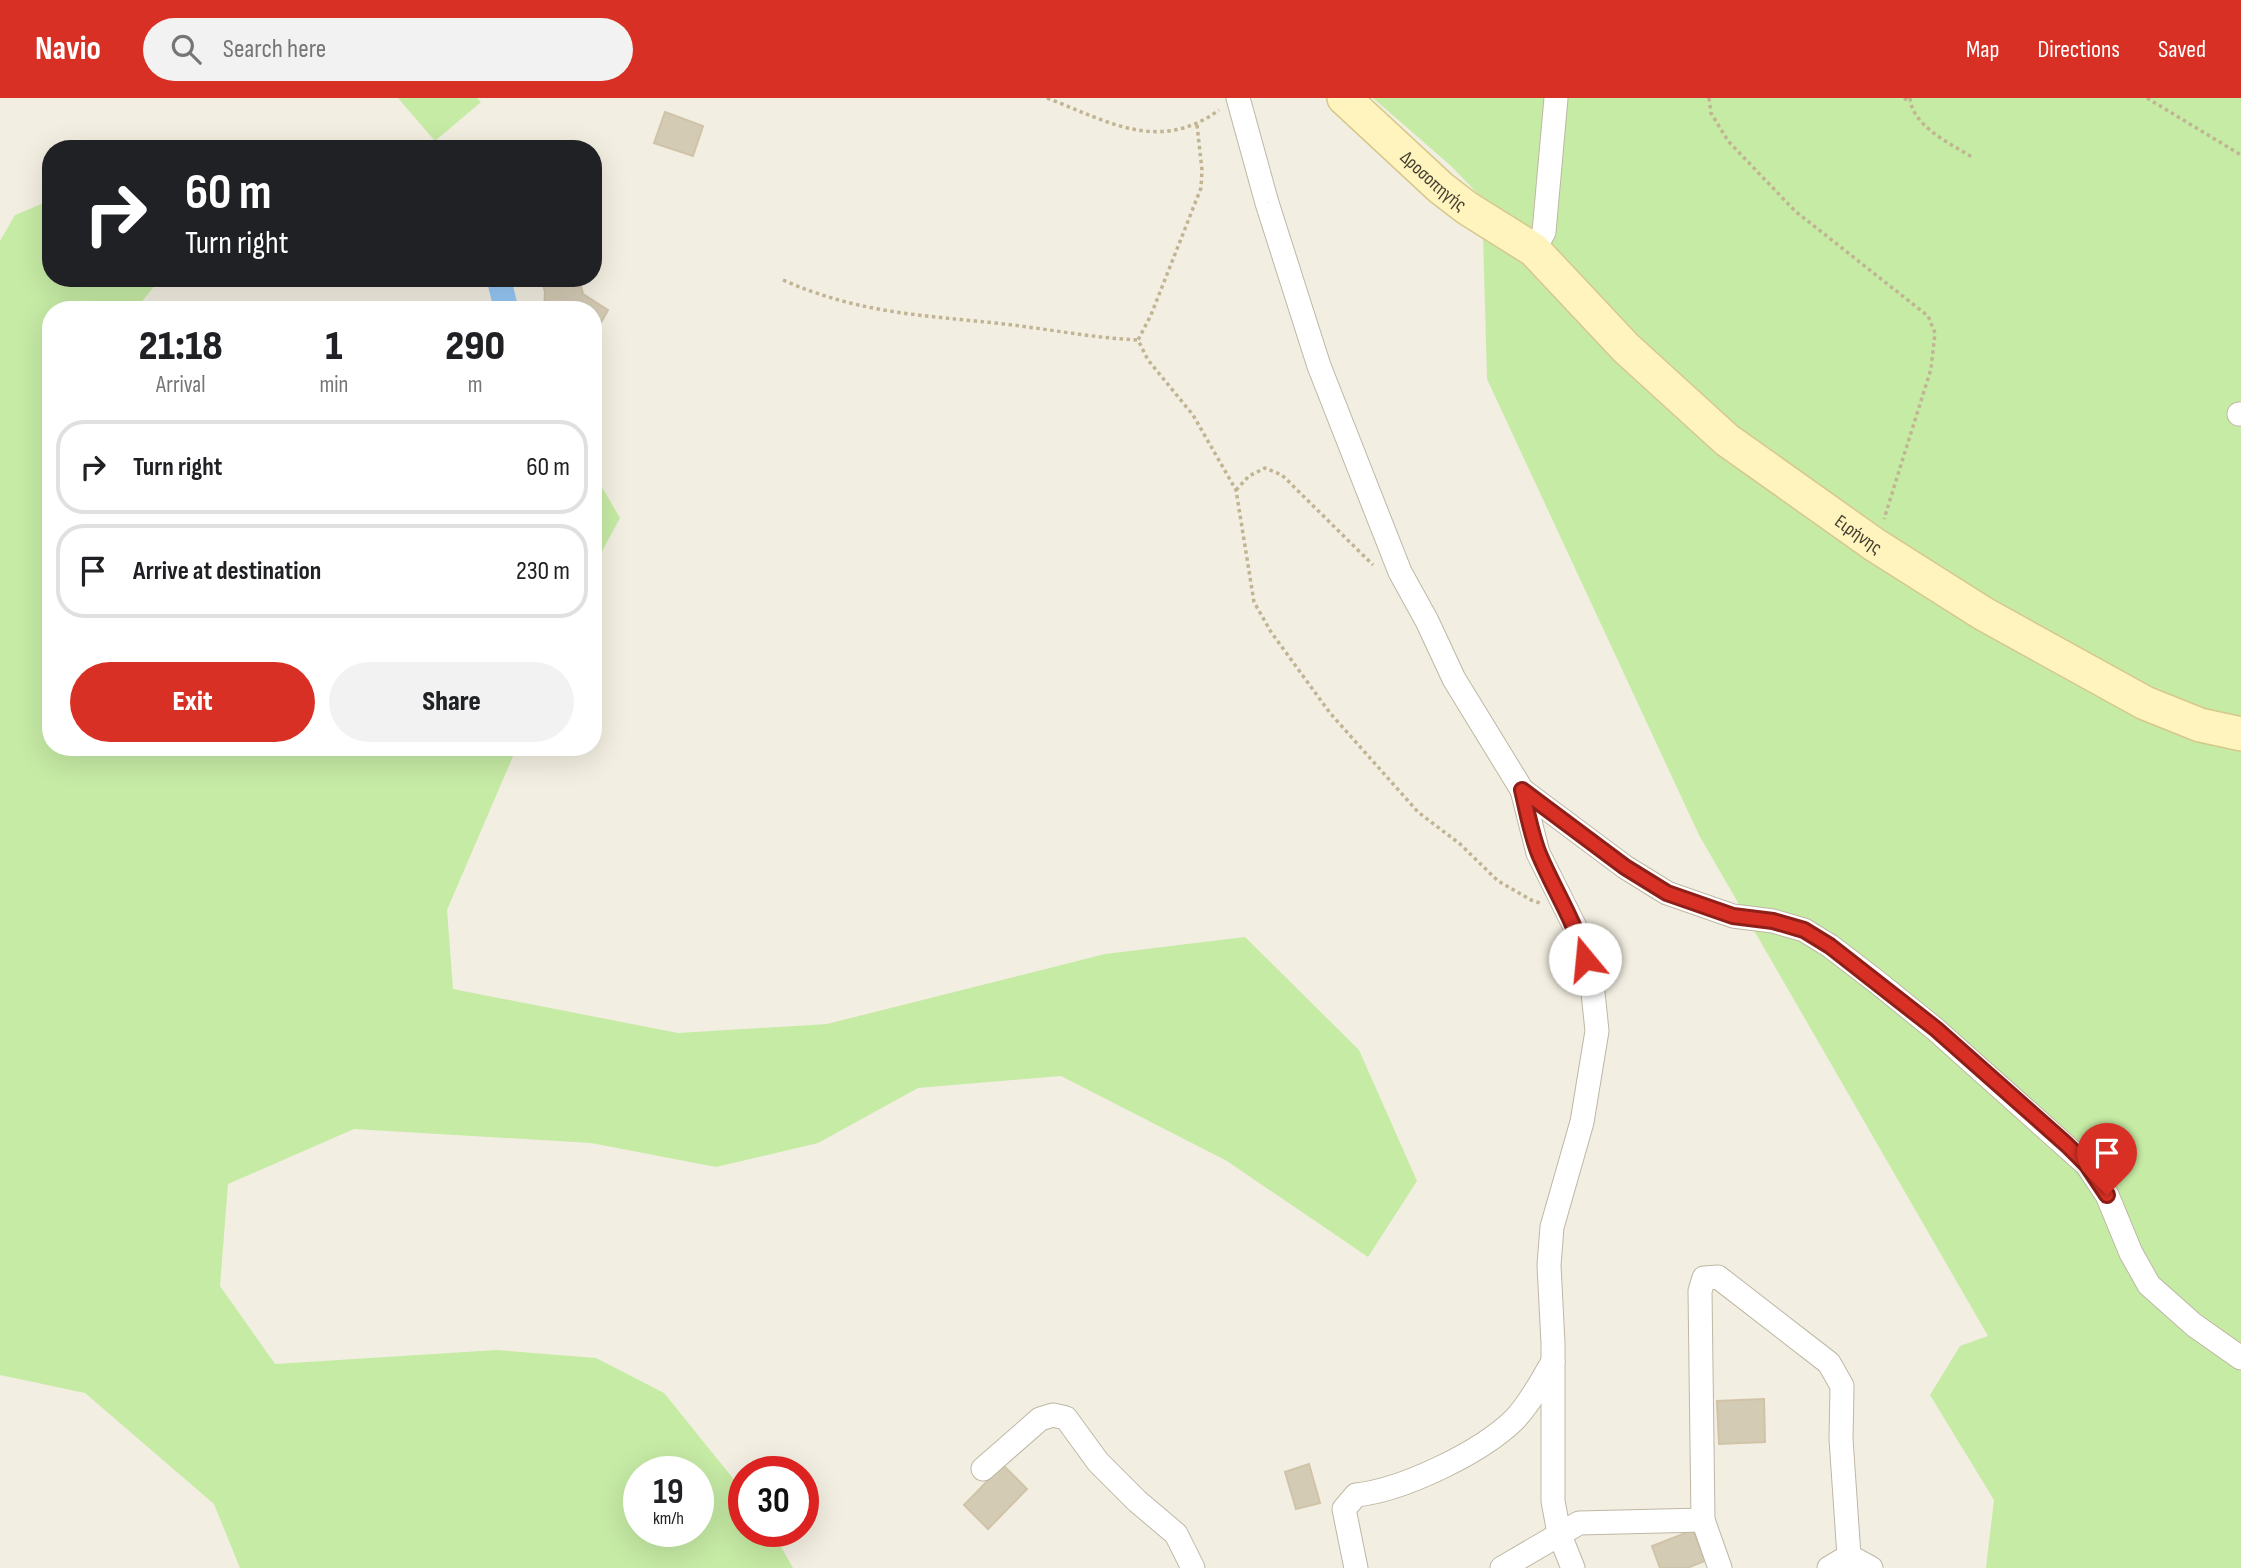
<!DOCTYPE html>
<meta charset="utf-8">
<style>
body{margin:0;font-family:"Sofia Sans Condensed",sans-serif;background:#f2f2f2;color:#202124;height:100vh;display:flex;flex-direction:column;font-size:26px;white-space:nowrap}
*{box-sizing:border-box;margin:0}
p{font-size:23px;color:#757577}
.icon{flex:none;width:38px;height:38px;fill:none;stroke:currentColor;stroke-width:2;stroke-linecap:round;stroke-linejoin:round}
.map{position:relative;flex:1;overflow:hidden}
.drawer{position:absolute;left:42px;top:203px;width:560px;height:455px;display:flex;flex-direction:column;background:#fff;border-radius:28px;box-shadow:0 7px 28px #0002}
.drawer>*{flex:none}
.banner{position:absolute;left:42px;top:42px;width:560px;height:147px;border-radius:28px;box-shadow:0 7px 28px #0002;background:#202124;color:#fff;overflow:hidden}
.speed{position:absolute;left:623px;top:1358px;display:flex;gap:14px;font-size:35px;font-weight:700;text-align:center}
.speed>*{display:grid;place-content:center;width:91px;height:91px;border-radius:50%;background:#fff;box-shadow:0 7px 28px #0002;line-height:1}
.speed small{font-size:18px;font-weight:400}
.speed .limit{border:10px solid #d22;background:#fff;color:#111}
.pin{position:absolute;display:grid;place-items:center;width:60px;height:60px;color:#fff;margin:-72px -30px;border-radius:50% 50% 50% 0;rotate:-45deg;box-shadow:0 0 7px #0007}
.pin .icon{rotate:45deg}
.me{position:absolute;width:77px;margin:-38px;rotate:343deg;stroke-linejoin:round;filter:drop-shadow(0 0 5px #0008)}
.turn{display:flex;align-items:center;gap:24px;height:147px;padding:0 28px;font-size:32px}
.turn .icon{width:91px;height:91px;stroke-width:2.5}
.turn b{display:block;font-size:49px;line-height:60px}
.eta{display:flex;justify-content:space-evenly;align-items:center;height:119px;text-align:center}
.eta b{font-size:42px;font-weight:800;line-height:49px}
.button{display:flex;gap:14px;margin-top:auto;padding:14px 28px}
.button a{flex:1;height:80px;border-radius:42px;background:#d93025;color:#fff;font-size:28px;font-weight:800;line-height:80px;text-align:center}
.button a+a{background:#f2f2f2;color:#202124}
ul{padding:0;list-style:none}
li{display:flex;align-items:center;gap:21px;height:94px;margin:0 14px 10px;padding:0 14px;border:4px solid #e0e0e0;border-radius:28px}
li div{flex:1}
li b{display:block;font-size:26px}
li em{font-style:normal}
header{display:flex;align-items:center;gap:42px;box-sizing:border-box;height:98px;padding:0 35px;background:#d93025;color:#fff}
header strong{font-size:33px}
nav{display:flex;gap:38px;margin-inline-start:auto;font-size:24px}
.search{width:490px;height:63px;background:#f2f2f2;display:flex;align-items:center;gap:18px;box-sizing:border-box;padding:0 24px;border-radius:38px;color:#757577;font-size:26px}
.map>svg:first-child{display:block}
.green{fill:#c6eba5;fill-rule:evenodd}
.water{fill:#96c8f6}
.building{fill:#d4cbb5;stroke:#d0c3a8;stroke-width:2}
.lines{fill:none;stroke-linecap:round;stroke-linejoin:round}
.street-casing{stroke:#beb7a3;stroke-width:25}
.secondary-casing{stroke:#d6c88c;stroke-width:36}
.path{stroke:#c1b493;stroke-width:3.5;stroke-dasharray:3.5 3.5;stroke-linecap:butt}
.street{stroke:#fff;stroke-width:23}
.secondary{stroke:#fff4be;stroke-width:33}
.route-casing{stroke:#8d1f18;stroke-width:18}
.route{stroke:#d93025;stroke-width:12}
.labels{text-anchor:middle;stroke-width:5;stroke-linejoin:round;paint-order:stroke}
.street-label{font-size:19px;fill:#443e31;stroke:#fff}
</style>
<header>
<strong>Navio</strong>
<div class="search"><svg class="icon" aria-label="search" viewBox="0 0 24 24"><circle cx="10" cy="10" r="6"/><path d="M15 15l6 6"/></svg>Search here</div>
<nav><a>Map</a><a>Directions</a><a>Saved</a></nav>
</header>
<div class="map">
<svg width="2241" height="1470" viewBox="0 0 2241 1470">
<rect width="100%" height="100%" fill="#f2eee1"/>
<!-- green -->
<g class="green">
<path d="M398 0H477L481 4 435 43Z"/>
<path d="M1373 0H2241V1470H1986L1994 1402 1930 1297 1960 1248 1988 1238 1699 737 1487 281 1482 100 1451 68Z"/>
<path d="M51 102V180H161L135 212H51V649H517L447 812 453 891 678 935 827 926 1105 856 1245 839 1359 952 1417 1083 1368 1159 1227 1063 1061 978 918 990 818 1045 716 1069 591 1045 354 1031 228 1086 220 1188 275 1266 497 1252 596 1260 664 1295 744 1394V1433H772L793 1470H240L214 1406 85 1295 0 1277V143L15 117ZM639 1374H698V1433H639Z"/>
<path d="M593 374 620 420 593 470Z"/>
</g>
<!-- water -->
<path class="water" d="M486 180H511L519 212H494Z"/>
<!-- building -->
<g class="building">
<path d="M665 14 703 28 693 58 654 45Z"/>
<path d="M541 180H579L583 196 608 212 599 228 593 224V212H544L545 194Z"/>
<path d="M1764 1301 1765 1344 1719 1346 1717 1303Z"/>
<path d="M1309 1366 1320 1405 1296 1411 1285 1374Z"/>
<path d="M1003 1367 1027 1391 988 1431 964 1407Z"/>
<path d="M1693 1432 1705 1463 1687 1470H1660L1652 1448Z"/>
</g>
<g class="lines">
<!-- street casing -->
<g class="street-casing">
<g id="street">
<path d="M1238 0 1267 105 1319 268 1400 474 1427 523 1454 581 1522 692 1538 755 1579 837 1592 885 1597 933 1582 1024 1552 1129 1549 1167 1553 1245V1403L1559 1435 1573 1470"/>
<path d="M1534 152 1544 134 1556 0"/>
<path d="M2239 316H2241"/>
<path d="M1522 692 1625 769 1667 795 1733 818 1773 823 1804 832 1830 848 1877 884 1935 931 2087 1067 2107 1097 2131 1155 2149 1187 2194 1227 2241 1260"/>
<path d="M983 1371 1040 1321 1053 1317 1066 1320 1098 1364 1137 1403 1176 1436 1193 1470"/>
<path d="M1356 1470 1344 1411 1356 1397C1403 1392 1480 1355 1514 1322 1530 1306 1541 1283 1553 1264"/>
<path d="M1502 1470 1579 1425 1703 1422"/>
<path d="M1720 1470 1703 1422 1700 1193 1704 1180 1718 1179 1829 1265 1842 1288 1841 1341 1849 1458"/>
<path d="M1829 1470 1849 1458 1871 1470"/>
</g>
</g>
<!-- secondary casing -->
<g class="secondary-casing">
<g id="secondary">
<path id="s1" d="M1344 0 1441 90 1467 110 1534 152 1626 250 1727 342 1875 447 1984 516 2145 605 2200 627 2241 636"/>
</g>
</g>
<!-- path -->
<g class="path">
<path d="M1047 0C1107 23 1159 56 1219 12"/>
<path d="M1709 0 1711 15 1728 43 1795 113 1928 218 1935 235 1931 271 1884 421"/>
<path d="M1904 0 1910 4"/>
<path d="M1910 0C1912 28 1951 46 1972 59"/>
<path d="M2147 0 2241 57"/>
<path d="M1197 27 1202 72 1201 90 1151 217 1138 242 1148 262 1193 317 1236 392 1254 504 1271 534 1330 615 1418 714 1460 746 1498 783 1531 802 1540 805"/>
<path d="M783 182C860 216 923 217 1004 226 1049 231 1093 240 1138 242"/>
<path d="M1236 392 1249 378 1265 370 1282 377 1373 467"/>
</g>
<!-- street -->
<use href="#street" class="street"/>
<!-- secondary -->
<use href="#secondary" class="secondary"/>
</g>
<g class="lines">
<!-- route casing -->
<g class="route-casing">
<path id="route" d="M1585 861C1575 823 1554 792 1539 756 1531 736 1527 713 1522 692L1625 769 1667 795 1733 818 1773 823 1804 832 1830 848 1936 931 2067 1047 2087 1067 2107 1097"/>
</g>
<!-- route -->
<use href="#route" class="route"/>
</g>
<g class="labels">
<!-- street labels -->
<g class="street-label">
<text dy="7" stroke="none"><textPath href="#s1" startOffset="122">Δροσοπηγής</textPath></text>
<text dy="7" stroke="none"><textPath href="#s1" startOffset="677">Ειρήνης</textPath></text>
</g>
</g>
</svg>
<div class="speed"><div>19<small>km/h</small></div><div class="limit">30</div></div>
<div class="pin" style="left:2107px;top:1097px;background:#d93025"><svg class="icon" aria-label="arrive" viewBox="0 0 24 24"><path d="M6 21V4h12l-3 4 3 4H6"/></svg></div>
<svg class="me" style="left:1585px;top:861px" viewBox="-20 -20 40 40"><circle r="19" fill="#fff"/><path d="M0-13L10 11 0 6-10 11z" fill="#d93025"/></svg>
<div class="banner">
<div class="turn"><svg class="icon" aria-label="right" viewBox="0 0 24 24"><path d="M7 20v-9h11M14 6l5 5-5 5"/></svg><div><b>60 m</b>Turn right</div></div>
</div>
<section class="drawer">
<div class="eta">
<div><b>21:18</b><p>Arrival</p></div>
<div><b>1</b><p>min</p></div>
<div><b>290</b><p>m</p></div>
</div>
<ul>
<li><svg class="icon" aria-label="right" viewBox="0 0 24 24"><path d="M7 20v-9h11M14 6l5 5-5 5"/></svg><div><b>Turn right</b></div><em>60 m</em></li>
<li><svg class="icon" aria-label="arrive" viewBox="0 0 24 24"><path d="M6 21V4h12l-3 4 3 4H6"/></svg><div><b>Arrive at destination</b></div><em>230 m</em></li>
</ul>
<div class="button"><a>Exit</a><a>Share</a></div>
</section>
</div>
